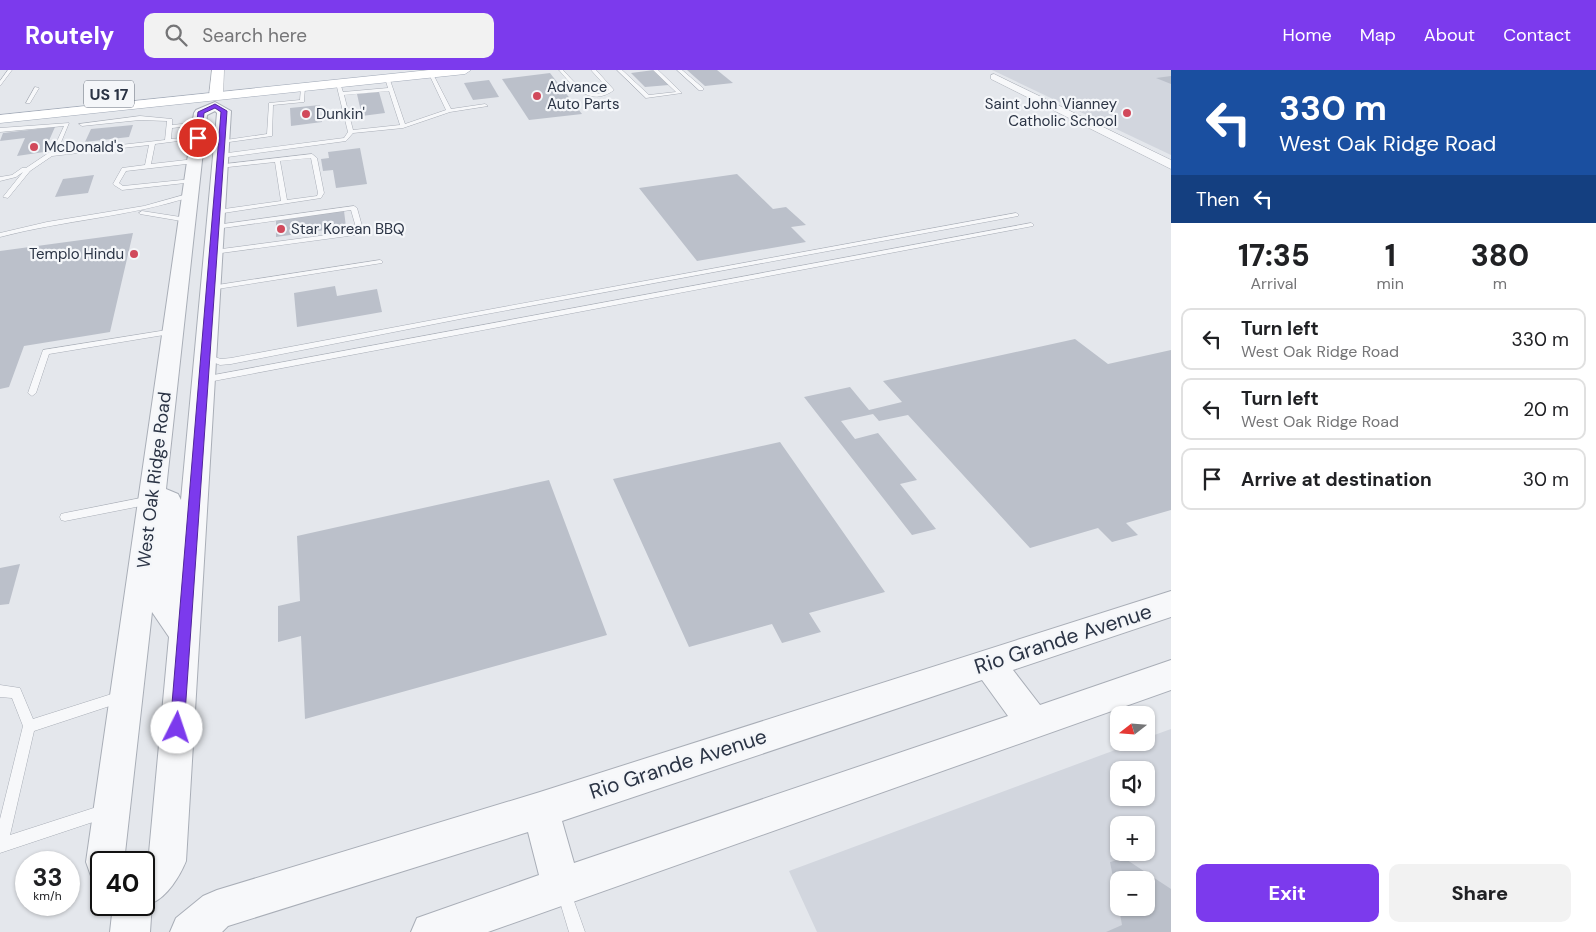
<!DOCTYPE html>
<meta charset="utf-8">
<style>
body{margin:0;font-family:"DM Sans",sans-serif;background:#f2f2f2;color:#202124;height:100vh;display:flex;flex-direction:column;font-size:19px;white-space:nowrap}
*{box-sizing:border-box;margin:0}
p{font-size:16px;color:#757577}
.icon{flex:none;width:28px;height:28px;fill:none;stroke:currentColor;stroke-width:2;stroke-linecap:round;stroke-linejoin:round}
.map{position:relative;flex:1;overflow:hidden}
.panel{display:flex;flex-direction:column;background:#fff;width:425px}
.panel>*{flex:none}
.banner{background:#1a4fa0;color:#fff;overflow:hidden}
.needle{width:32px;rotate:253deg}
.controls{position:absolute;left:1110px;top:636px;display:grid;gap:10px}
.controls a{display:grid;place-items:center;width:45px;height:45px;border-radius:10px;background:#fff;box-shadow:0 1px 4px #0004;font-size:25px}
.speed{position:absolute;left:15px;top:781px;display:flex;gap:10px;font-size:25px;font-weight:700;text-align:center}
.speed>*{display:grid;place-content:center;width:65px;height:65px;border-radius:50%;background:#fff;box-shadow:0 1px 4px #0004;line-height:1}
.speed small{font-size:12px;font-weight:400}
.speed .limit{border:2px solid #111;border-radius:8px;background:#fff;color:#111}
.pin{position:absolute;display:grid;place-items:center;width:42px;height:42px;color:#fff;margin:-21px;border:2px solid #fff;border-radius:50%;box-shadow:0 1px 5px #0007}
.me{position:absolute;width:55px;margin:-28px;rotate:4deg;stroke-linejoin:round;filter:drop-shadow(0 0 4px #0008)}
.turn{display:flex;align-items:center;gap:18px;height:105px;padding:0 25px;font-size:22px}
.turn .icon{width:65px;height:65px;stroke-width:2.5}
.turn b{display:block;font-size:35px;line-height:42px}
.then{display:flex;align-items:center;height:48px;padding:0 25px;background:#0003;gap:10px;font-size:19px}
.eta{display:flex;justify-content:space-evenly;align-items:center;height:85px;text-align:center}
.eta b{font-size:30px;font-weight:800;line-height:35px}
.button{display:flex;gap:10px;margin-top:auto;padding:10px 25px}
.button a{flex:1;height:58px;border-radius:10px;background:#7c3aed;color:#fff;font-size:20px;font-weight:800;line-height:58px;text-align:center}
.button a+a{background:#f2f2f2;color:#202124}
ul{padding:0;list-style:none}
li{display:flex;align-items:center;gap:15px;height:62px;margin:0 10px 8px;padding:0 15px;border:2px solid #e0e0e0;border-radius:10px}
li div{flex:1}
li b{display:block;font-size:19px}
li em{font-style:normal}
header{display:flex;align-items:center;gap:30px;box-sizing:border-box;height:70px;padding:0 25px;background:#7c3aed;color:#fff}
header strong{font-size:24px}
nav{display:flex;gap:28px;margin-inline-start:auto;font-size:18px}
.search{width:350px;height:45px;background:#f2f2f2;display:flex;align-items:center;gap:12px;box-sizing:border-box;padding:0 18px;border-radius:10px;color:#757577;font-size:19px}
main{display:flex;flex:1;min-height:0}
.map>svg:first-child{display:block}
.built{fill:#d2d6de;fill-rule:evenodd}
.building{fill:#bbc0ca}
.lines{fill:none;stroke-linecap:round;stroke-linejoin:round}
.service-casing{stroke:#a9aeb7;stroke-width:1}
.minor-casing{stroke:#a9aeb7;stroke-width:1}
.tertiary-casing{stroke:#a9aeb7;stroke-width:2}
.secondary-casing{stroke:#a9aeb7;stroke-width:1}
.primary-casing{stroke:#a3abb8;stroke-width:1}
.service{fill:#f7f8fa;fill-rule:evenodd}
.minor{fill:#f7f8fa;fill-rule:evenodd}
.tertiary{fill:#f7f8fa;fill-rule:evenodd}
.secondary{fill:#fff;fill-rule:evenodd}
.primary{fill:#fff;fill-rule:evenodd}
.route{fill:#7c3aed;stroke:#51269a}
.poi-dot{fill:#d1495b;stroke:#f4f6f9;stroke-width:2}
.labels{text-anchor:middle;stroke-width:4.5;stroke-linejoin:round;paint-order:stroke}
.far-poi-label{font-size:15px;fill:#2b3445;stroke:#f4f6f9;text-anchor:start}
.shield{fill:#f4f6f9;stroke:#676e7b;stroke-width:1}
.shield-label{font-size:16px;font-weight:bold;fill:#2b3445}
.street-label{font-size:18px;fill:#2b3445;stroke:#f4f6f9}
.near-street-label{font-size:21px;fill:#2b3445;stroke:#f4f6f9}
</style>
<header>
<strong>Routely</strong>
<div class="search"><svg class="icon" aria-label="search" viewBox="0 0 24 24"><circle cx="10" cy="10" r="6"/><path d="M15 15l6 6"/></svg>Search here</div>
<nav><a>Home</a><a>Map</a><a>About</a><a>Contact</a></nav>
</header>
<main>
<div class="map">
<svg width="1171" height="862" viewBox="0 0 1171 862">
<rect width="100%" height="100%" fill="#e4e7ec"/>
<!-- built -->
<g class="built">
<path d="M992 0H1171V85Z"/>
<path d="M1171 659V862H817L789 801 1134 673 1146 672V668ZM1119 700H1146V728H1119ZM1119 755H1146V782H1119ZM1119 810H1146V838H1119Z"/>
</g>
<!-- building -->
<g class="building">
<path d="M654 0 669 15 645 17 631 3Z"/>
<path d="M687 0H717L733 13 705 16Z"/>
<path d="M550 3 582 44 529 50 502 9Z"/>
<path d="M1171 6V14L1156 8Z"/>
<path d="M489 10 499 27 473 30 464 13Z"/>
<path d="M379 22 385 43 362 46 357 24Z"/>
<path d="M320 35 322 52 291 56 290 38Z"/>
<path d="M133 55 129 67 85 72 91 59Z"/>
<path d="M55 57 44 82 17 86 25 68 0 71 3 63Z"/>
<path d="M360 78 367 114 336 118 333 100 323 101 321 89 329 88 328 82Z"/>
<path d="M737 104 773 139 786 137 806 155 791 157 806 172 697 191 639 118Z"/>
<path d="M94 105 88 123 55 127 63 109Z"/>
<path d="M344 141 346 157 276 167V150Z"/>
<path d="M133 163 110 262 24 276 9 317 0 319V181Z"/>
<path d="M335 216 337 226 377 219 382 242 297 257 294 223Z"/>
<path d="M1075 269 1108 294 1171 280V440L1126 453 1138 465 1112 472 1098 458 1030 478 908 345 879 351 873 344 841 351 855 369 878 363 917 410 900 414 936 459 912 465 804 327 850 317 869 340 902 332 883 311Z"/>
<path d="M780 372 885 522 809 543 821 562 782 573 772 554 689 577 613 409Z"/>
<path d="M549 410 607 565 305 649 301 566 278 572V536L300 531 297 466Z"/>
<path d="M20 494 9 534 0 535V498Z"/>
<path d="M1124 788 1171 819V862H1106L1122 855 1119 838H1146V810H1119L1118 832 1110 792Z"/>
</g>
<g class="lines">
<!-- service casing -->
<g class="service-casing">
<g id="service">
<path d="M8 0H12L0 16V11Z"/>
<path d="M559 0H563C577 15 588 31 609 20L591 0H596L614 20C591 37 574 18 559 0Z"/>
<path d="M617 0H622L649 25 676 22 653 0H658L682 23 646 28Z"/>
<path d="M677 0H682L703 18V20H699Z"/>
<path d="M431 3 433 4 451 39 485 34 488 36 450 42 403 58 353 63 346 71 220 88 217 86 220 84 344 68 348 62 336 13 338 12 340 13 343 22 388 18 385 8 389 7 405 54 446 40 429 4ZM389 21 400 55 353 60 344 25Z"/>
<path d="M303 16 305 17 304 32 273 35 272 66 222 73 219 71 267 64 269 33 300 30 301 17Z"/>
<path d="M35 17 39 18 30 33H26Z"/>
<path d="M140 46 172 49V55L202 52 203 53 200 55 172 58 171 69 198 66 201 68 155 74 151 94 195 89 198 91 195 93 126 101 119 113 123 116 192 109 194 110V112L122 120 114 115 113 114 122 98 145 95 149 75 52 86 30 101 8 128 3 127 23 102 16 107 0 111V107L12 105 22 98H26L53 80 64 56 0 62V58L69 53 57 82 165 70 167 51 140 50 82 56 79 54Z"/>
<path d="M312 84 317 88 324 123 321 128 217 144 214 142 217 140 281 131 275 92 219 98 217 97V95ZM311 88 318 123 317 126 287 130 280 91Z"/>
<path d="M191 123 193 124V126C130 147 64 150 0 167V163L47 152 144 136Z"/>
<path d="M354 136 357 138 364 163 363 164 214 184 211 182 214 180 357 161 351 140 216 159 213 157 216 155Z"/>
<path d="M142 141 187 148 190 150 187 152 140 144 139 143Z"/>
<path d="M1016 143 1018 144V146L465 248 231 294 220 295 201 287 205 284 221 289 231 288 465 244Z"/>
<path d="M1031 153 1033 154V156L203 313 199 310 203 307Z"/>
<path d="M380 190 382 191V193L211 220 207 218 211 216Z"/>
<path d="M173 259H176V263L49 284 36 323 32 326 28 323 43 280Z"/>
<path d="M151 426 156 430 151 434 65 451 61 450 60 447 61 444 65 443Z"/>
<path d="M0 615 20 618 33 649 121 621 125 623 127 627 125 631 34 661 10 765 106 734 111 736 113 741 111 746 0 783V749L23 656 12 628 0 627Z"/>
<path d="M564 815 569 817 585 862H569L557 822 559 817Z"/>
</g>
</g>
<!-- minor casing -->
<g class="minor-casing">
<path id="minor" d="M994 4 1171 90V99L991 9V5Z"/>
</g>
<!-- tertiary casing -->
<g class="tertiary-casing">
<g id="tertiary">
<path d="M215 32 231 41 186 791C180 806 167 827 152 833L150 862H110L113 835H144V792H140L149 783 169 567 152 542 124 792H101V810L91 806 86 792 194 43 196 40ZM215 41 217 43 181 430 178 424 166 419 207 45Z"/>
<path d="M1171 521V547L1013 600 1040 635 1171 590V620L488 862H411L417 848 539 805 528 762 228 856 222 862H170L176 848 203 826 217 820 540 722ZM982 610 1008 646 574 793 562 751Z"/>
</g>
</g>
<!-- secondary casing -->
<g class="secondary-casing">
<path id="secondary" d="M212 0H224L223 26 216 30 209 26Z"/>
</g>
<!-- primary casing -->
<g class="primary-casing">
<path id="primary" d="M429 0H471L465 4 0 53V45Z"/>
</g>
<!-- service -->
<use href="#service" class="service"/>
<!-- minor -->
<use href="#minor" class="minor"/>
<!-- tertiary -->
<use href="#tertiary" class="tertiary"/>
<!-- secondary -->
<use href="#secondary" class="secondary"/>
<!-- primary -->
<use href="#primary" class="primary"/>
</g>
<!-- route -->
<path class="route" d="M215 34 227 41 184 658 182 663 177 665 172 663 170 658 221 42 215 38 204 43 201 68 198 70 195 68 198 42Z"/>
<!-- markers -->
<g class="poi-dot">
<circle cx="537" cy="26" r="5"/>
<circle cx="1127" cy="43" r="5"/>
<circle cx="306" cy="44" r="5"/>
<circle cx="34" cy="77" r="5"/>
<circle cx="281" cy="159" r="5"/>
<circle cx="134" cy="184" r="5"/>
</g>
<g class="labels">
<!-- far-poi labels -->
<g class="far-poi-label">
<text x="547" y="22">Advance<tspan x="547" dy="17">Auto Parts</tspan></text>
<text x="1117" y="39" text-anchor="end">Saint John Vianney<tspan x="1117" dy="17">Catholic School</tspan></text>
<text x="316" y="49">Dunkin'</text>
<text x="44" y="82">McDonald's</text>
<text x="291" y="164">Star Korean BBQ</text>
<text x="124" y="189" text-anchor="end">Templo Hindu</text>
</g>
<!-- shield labels -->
<rect class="shield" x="84" y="10.5" width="50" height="27" rx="4"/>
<g class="shield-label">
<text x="109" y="30">US 17</text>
</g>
<!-- street labels -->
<g class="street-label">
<text transform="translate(154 410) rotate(-83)" y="6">West Oak Ridge Road</text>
</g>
<!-- near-street labels -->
<g class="near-street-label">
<text transform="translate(1063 569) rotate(-18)" y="7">Rio Grande Avenue</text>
<text transform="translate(678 694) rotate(-18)" y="7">Rio Grande Avenue</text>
</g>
</g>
</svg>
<div class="controls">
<a><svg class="needle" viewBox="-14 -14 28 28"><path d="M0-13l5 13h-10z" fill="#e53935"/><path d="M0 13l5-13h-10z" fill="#757577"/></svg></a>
<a><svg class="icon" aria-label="sound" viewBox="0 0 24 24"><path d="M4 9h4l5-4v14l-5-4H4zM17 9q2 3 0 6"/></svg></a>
<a>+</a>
<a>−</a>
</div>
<div class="speed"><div>33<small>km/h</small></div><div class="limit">40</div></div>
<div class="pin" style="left:198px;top:68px;background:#d93025"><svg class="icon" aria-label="arrive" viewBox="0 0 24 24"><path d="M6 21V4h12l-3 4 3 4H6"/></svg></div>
<svg class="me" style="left:177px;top:658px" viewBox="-20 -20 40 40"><circle r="19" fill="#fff"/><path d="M0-13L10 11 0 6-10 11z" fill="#7c3aed"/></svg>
</div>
<section class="panel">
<div class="banner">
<div class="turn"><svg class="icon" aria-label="left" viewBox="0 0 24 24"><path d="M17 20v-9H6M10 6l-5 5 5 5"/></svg><div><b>330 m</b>West Oak Ridge Road</div></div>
<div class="then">Then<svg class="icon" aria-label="left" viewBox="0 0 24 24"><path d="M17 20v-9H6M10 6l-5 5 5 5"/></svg></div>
</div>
<div class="eta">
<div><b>17:35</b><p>Arrival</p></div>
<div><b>1</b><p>min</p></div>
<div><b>380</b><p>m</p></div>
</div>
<ul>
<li><svg class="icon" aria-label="left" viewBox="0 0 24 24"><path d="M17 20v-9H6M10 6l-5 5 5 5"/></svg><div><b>Turn left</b><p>West Oak Ridge Road</p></div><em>330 m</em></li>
<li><svg class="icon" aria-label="left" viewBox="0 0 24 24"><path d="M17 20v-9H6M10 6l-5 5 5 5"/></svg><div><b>Turn left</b><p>West Oak Ridge Road</p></div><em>20 m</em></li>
<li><svg class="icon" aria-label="arrive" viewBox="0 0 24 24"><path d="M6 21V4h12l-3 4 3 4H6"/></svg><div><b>Arrive at destination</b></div><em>30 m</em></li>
</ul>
<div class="button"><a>Exit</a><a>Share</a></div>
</section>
</main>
